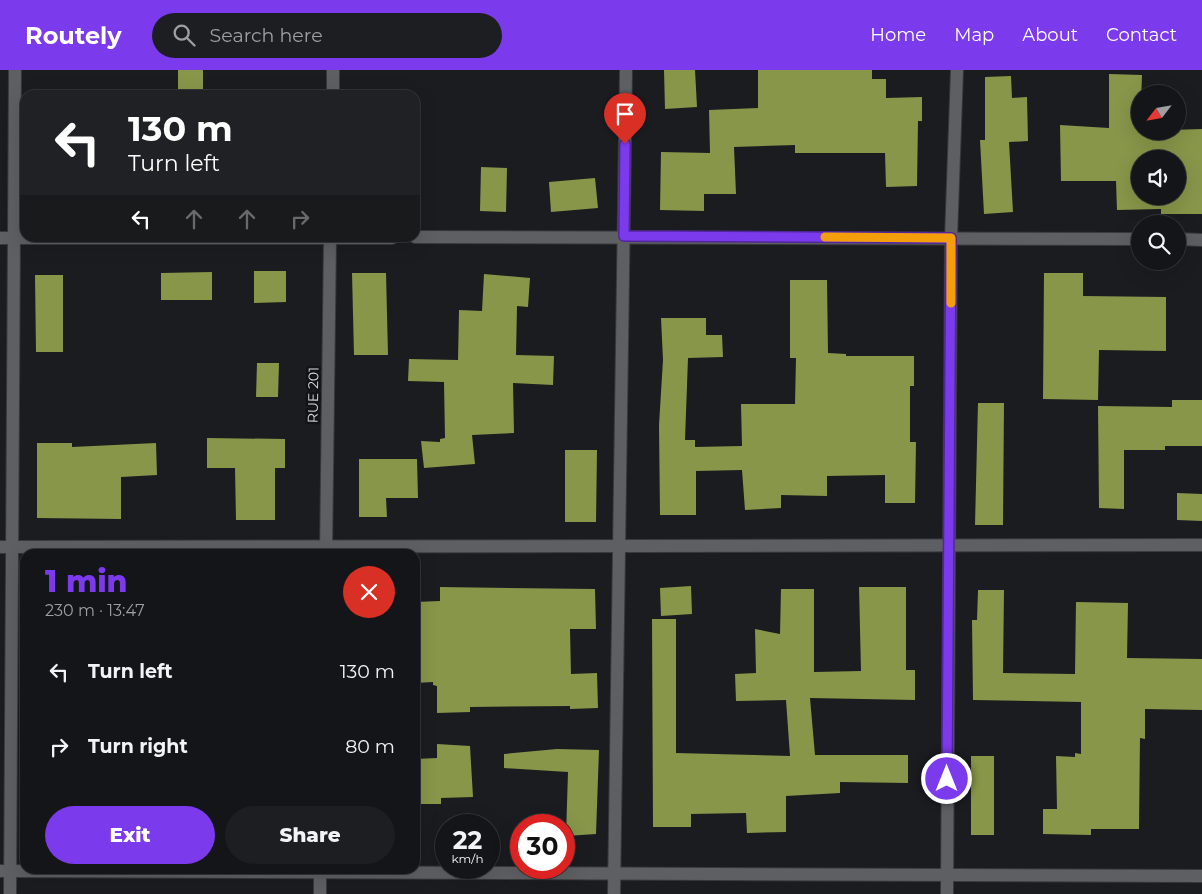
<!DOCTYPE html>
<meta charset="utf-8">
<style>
body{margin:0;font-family:Montserrat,sans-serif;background:#1d1e21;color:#f1f3f6;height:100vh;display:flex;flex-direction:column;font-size:19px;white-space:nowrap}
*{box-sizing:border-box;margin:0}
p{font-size:16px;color:#9d9fa2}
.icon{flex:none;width:28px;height:28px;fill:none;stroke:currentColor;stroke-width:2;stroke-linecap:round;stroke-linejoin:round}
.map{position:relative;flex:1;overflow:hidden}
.sheet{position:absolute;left:20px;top:479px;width:400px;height:325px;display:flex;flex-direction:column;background:#141518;border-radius:15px;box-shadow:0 5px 20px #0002,0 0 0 1px #333437}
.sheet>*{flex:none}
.top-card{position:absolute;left:20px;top:20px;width:400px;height:152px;border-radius:15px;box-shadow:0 5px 20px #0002,0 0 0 1px #333437;background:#202124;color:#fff;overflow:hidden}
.needle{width:32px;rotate:239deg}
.controls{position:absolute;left:1131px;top:15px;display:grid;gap:10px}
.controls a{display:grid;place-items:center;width:55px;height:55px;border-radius:50%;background:#141518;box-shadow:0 5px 20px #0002,0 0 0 1px #333437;font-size:25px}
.speed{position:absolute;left:435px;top:744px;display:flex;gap:10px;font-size:25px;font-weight:700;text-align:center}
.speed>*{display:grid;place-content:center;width:65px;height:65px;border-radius:50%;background:#141518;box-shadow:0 5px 20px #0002,0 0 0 1px #333437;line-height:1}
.speed small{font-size:12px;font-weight:400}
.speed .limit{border:8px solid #d22;background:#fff;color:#111}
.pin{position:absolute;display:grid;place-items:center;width:42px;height:42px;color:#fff;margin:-51px -21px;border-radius:50% 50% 50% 0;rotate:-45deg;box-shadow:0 0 5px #0007}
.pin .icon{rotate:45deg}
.me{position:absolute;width:55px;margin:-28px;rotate:0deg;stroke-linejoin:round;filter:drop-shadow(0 0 4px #0008)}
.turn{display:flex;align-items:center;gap:18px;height:105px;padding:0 25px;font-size:22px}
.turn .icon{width:65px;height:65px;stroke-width:2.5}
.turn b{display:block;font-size:35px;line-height:42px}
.lanes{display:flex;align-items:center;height:48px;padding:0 25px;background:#0003;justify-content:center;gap:25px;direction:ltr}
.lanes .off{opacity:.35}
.round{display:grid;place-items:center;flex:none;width:52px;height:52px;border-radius:26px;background:#1d1e21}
.summary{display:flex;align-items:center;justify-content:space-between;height:85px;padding:0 25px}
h1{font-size:30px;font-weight:800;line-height:38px;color:#7c3aed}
.cta{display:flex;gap:10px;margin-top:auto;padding:10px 25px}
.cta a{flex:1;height:58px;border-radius:30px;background:#7c3aed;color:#fff;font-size:20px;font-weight:800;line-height:58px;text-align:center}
.cta a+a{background:#1d1e21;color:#f1f3f6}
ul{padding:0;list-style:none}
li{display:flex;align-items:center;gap:15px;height:75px;padding:0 25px}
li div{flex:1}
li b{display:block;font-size:19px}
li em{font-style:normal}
header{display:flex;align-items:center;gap:30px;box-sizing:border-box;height:70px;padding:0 25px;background:#7c3aed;color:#fff}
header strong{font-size:24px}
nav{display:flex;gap:28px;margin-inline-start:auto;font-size:18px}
.search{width:350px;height:45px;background:#1d1e21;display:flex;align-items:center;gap:12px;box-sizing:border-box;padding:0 18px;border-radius:28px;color:#9d9fa2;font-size:19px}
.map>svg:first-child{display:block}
.building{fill:#879649;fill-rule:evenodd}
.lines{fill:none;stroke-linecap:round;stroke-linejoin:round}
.minor-casing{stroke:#38393c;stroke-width:14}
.tertiary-casing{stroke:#38393c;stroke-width:14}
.minor{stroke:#5e5f63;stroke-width:12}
.tertiary{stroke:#5e5f63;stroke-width:12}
.route-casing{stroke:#51269a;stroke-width:12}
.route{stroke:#7c3aed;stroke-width:9}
.slow{stroke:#f59e0b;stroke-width:9}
.labels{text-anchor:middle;stroke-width:5;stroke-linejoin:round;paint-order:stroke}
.street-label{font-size:14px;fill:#d7d7da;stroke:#121317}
</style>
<header>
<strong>Routely</strong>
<div class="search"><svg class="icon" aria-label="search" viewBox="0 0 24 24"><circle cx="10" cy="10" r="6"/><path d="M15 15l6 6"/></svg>Search here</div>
<nav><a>Home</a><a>Map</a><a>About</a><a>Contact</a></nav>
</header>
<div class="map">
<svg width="1202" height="824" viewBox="0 0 1202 824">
<rect width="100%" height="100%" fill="#1b1c20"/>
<!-- building -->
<g class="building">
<rect x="178" y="0" width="25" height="25"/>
<path d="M664 0H695L697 37 665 39Z"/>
<path d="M758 0H872V9H886V28L922 27V51H918L917 116 886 117 885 83H795V75L734 77 736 124H704V141L660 140 661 82 710 83 709 40 758 38Z"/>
<path d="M1109 4 1142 5 1140 61 1202 59V144H1161V139L1117 140 1116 111H1061L1060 55 1109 58ZM1140 89H1178V126H1140Z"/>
<path d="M1011 6 1012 28 1027 27 1028 71 1009 72 1013 142 984 144 980 70H985V7Z"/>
<path d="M481 97 507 98 506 142 480 141Z"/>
<path d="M595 108 598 138 551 142 549 112Z"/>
<path d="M254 201H286V232L254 233Z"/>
<path d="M212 202V230H161V203Z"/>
<path d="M352 203H386L388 285H354Z"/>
<path d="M1044 203H1083V226L1166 227V281L1099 280 1098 330 1043 329Z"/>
<path d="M484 204 530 208 528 237 517 236 516 285 554 286 553 315 513 313 514 363 472 365 475 394 424 398 421 371 440 372V369L445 368 444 312 408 311 409 289 458 290 459 240 482 241Z"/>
<path d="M35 205H63V282H36Z"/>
<path d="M790 210H827L828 283 846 284V286H914V316H910V372H916L915 433H885V405L827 406V426L781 425V438L745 440 742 400 696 401V445H660L659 355 663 290 661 248H706V265H722L723 287 688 288 685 370H695V377L742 376 741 334H795L796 288H790Z"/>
<path d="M257 293H279L278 327H256Z"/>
<path d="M1172 330H1202V376H1165V380H1124V439L1099 438 1098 336 1172 337Z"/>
<path d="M978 333H1004L1003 455H975Z"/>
<path d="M207 368 285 369V398H275V450H236L235 398H207Z"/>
<path d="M37 373H72V377L156 373 157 405 121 407V449L37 448Z"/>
<path d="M565 380H597L596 452H565Z"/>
<path d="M359 389H417L418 428H386L387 447H359Z"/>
<path d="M1177 423 1202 424V451L1177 450Z"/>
<path d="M691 516 692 544 661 546 660 518Z"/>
<path d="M440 517 595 519 596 559H570L571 604 597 603 598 638 570 639V636L470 637V642L437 643V616L433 615V612L415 613V532L440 531Z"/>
<path d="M859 517H906V600H915V630L810 628 815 685H908V713L840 712V723L786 726V762L747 763 746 743 691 744V757H653L652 549H676V683L790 686 786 630 736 631 735 604 756 603 755 559 780 564 781 519H814V602L861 601Z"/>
<path d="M978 520H1004L1003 603 1075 604 1076 532 1128 533 1127 588 1202 589V640L1145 639V669L1140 668 1139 759H1091V765L1043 764V739H1057L1056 686 1075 687V683L1081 684V632L973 630 972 550H977Z"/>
<path d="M437 674 470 676 473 727 441 728V734H415V689L437 688Z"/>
<path d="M557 679 599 680 596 764 566 766 568 702 504 698V684Z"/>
<rect x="971" y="686" width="23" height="79"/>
</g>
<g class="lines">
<!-- minor casing -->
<g class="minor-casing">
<g id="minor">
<path d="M333 25V0"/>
<path d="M415 167 1140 169"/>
<path d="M0 168H392"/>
<path d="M1178 169 1202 170"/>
<path d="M0 477 1202 475"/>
<path d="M326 484 330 168"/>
<path d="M10 824 15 0"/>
<path d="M320 824V799"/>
<path d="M614 824 626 0"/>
<path d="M947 824 951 168 957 0"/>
</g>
</g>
<!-- tertiary casing -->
<g class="tertiary-casing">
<path id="tertiary" d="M0 801 1202 806"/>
</g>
<!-- minor -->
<use href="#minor" class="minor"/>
<!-- tertiary -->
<use href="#tertiary" class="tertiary"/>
</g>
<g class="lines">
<!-- route casing -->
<g class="route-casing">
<path id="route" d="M625 74 624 166 951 168 947 709"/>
</g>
<!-- route -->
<use href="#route" class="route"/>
<!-- slow -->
<path class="slow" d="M825 167 951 168V233"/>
</g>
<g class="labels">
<!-- street labels -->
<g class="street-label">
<text transform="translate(313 325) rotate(-89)" y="5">RUE 201</text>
</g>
</g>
</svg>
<div class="controls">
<a><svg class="needle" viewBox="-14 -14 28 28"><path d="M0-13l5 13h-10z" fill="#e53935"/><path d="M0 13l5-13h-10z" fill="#9d9fa2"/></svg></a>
<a><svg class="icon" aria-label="sound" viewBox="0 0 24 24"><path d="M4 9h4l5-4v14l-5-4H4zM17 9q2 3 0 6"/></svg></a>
<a><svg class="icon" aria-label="search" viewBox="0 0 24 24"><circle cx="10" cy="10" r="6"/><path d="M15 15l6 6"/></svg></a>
</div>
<div class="speed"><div>22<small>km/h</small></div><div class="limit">30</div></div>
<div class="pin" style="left:625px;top:74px;background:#d93025"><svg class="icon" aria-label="arrive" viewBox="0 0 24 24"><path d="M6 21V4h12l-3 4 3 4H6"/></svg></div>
<svg class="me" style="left:947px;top:709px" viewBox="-20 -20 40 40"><circle r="17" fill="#7c3aed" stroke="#fff" stroke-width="3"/><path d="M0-11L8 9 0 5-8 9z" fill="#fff"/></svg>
<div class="top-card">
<div class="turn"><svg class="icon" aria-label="left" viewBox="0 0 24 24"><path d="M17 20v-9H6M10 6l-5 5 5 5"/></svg><div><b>130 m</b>Turn left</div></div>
<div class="lanes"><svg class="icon" aria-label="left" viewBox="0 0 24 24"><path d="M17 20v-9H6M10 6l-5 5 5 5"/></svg><svg class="icon off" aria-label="ahead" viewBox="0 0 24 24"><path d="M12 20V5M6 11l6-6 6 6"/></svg><svg class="icon off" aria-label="ahead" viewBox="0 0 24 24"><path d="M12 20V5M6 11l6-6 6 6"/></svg><svg class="icon off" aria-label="right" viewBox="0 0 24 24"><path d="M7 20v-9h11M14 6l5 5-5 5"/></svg></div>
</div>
<section class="sheet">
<div class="summary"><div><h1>1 min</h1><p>230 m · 13:47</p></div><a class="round" style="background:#d93025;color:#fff"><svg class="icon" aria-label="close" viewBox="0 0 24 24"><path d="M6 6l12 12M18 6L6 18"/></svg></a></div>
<ul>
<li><svg class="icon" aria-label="left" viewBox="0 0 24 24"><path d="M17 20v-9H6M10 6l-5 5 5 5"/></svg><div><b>Turn left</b></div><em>130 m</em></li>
<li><svg class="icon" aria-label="right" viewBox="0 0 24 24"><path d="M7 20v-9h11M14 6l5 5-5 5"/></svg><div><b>Turn right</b></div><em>80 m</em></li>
</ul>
<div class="cta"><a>Exit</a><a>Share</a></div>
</section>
</div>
